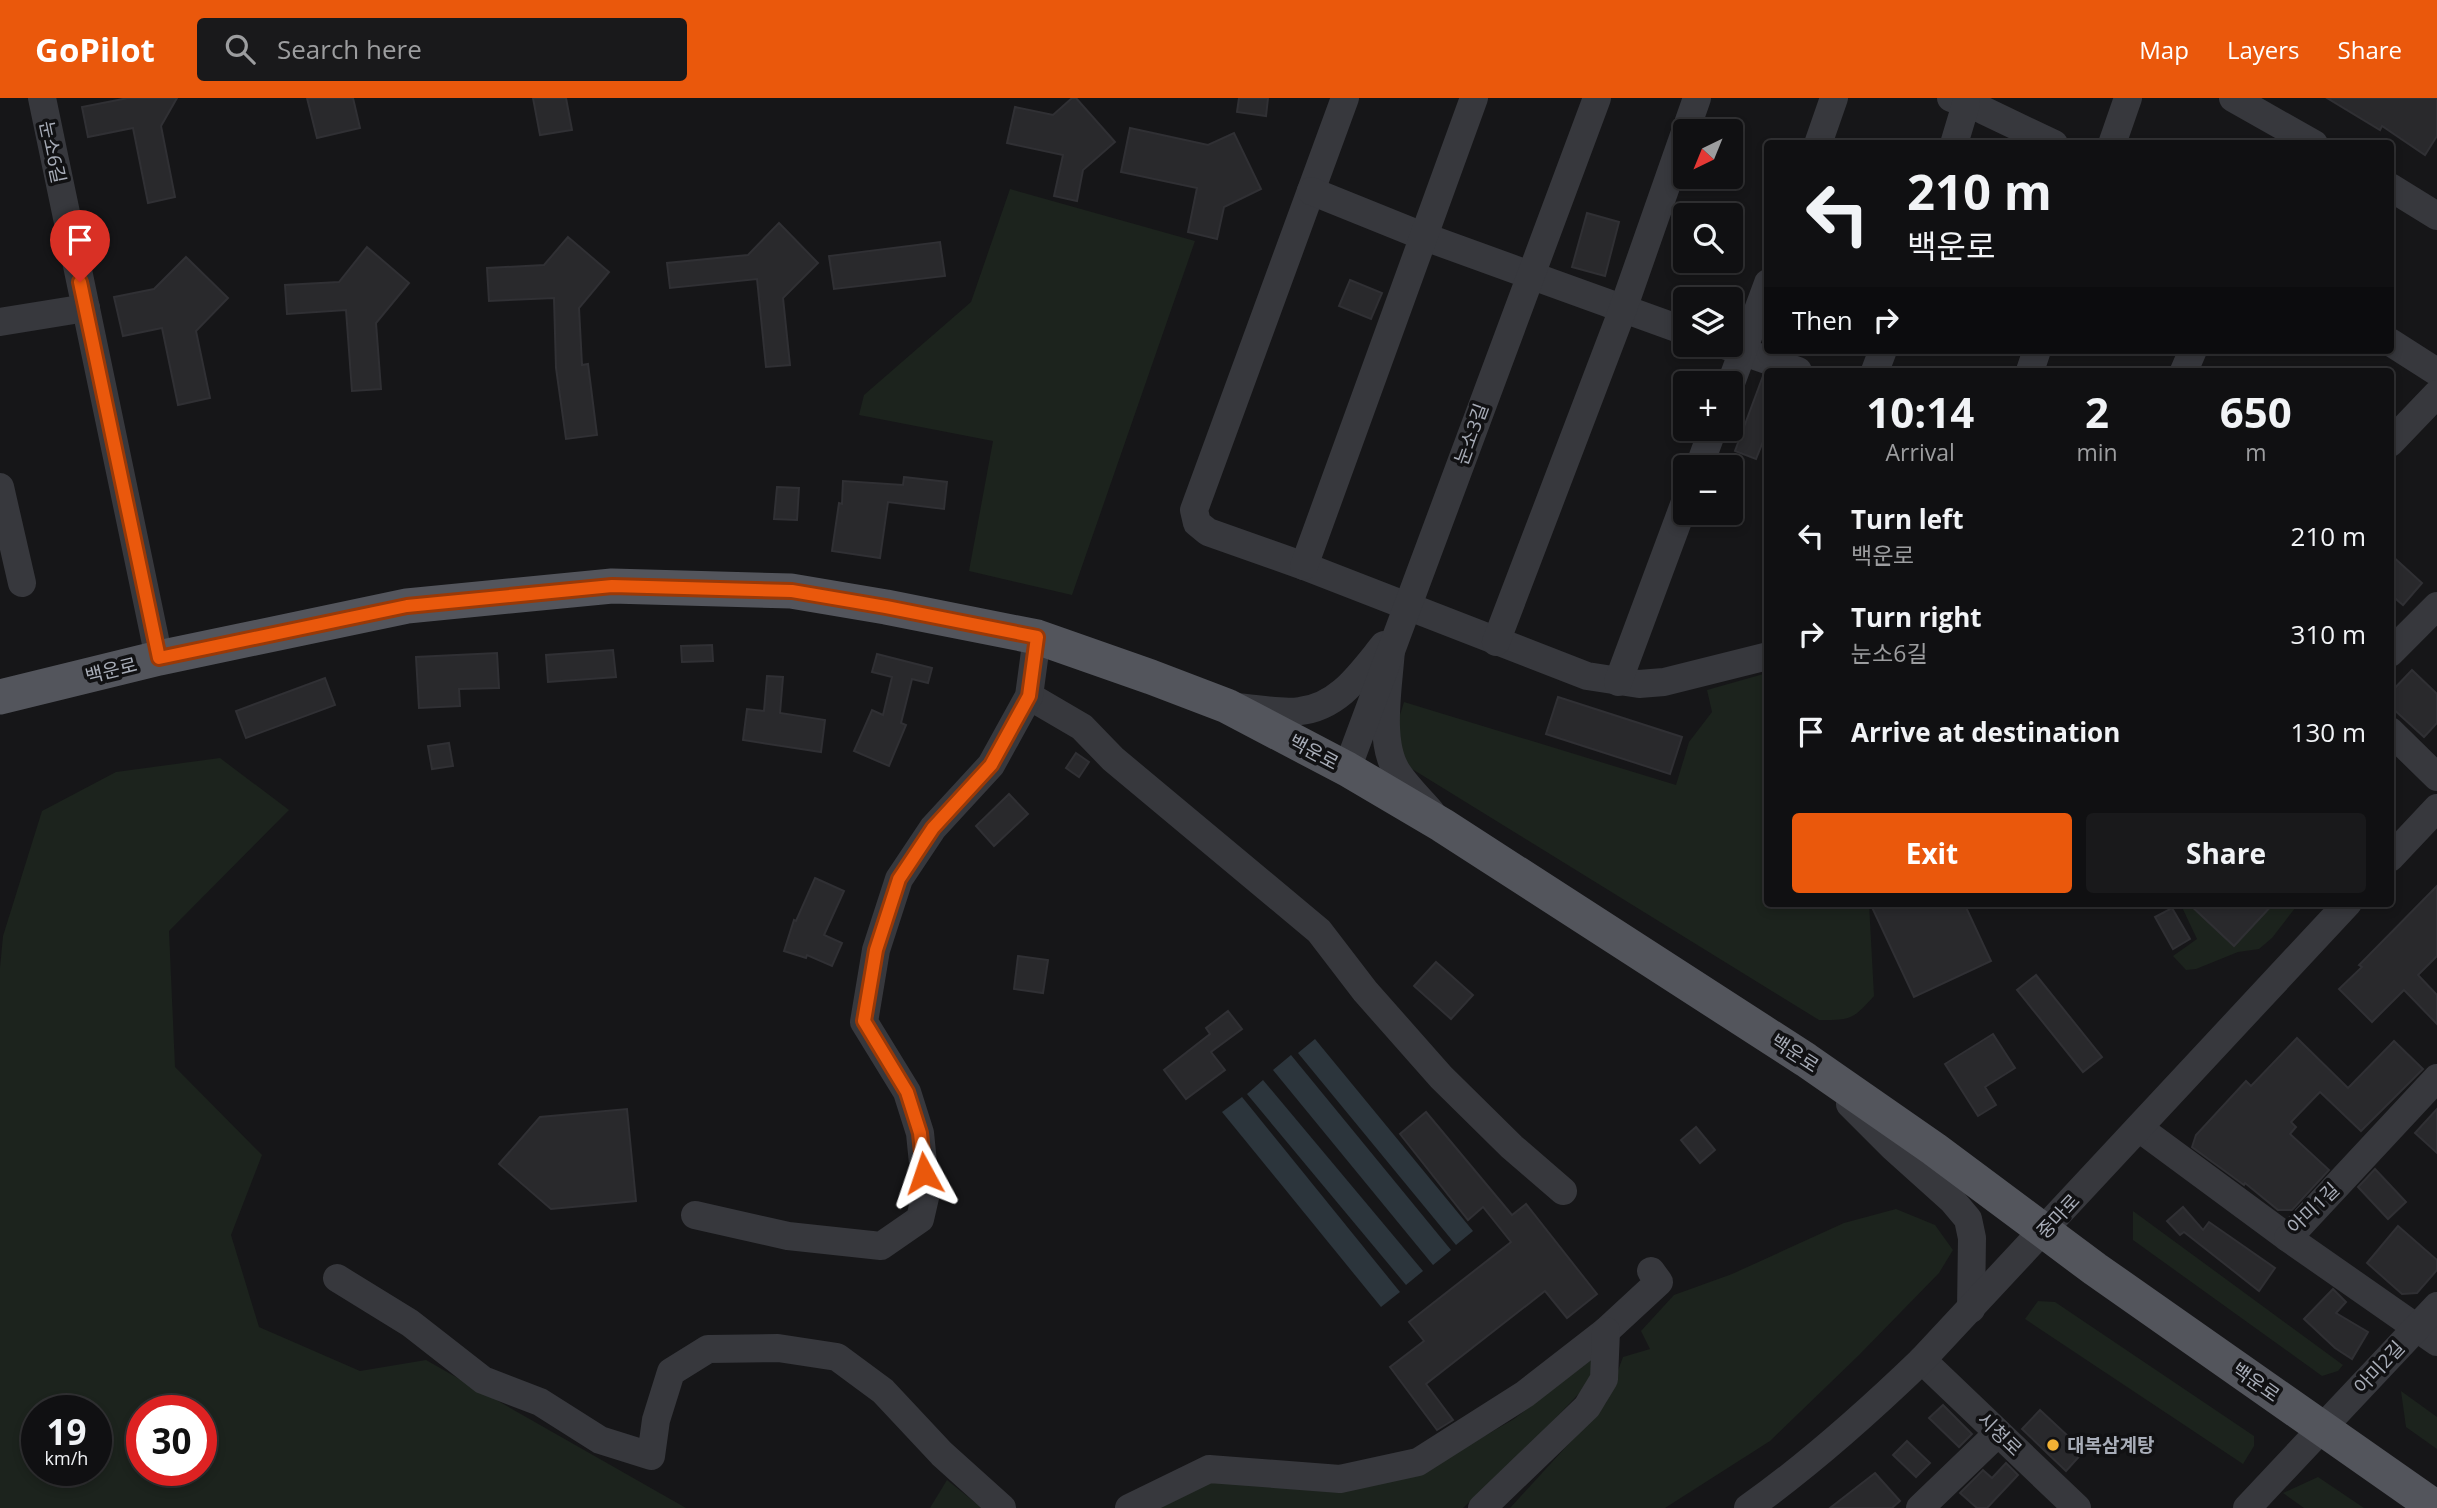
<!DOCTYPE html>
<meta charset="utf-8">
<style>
body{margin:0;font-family:"Open Sans","Noto Sans KR",sans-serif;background:#19191b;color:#f1f3f6;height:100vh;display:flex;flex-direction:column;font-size:26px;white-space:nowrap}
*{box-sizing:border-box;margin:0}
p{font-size:23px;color:#9c9d9f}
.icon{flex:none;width:38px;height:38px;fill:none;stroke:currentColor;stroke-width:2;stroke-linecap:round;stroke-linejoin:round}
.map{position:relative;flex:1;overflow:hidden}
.panel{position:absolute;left:1764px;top:270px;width:630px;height:539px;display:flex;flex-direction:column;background:#101012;border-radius:7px;box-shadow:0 4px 10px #0003,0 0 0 2px #303032}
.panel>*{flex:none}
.guide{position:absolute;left:1764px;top:42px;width:630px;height:214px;border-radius:7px;box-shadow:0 4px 10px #0003,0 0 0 2px #303032;background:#101012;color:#f1f3f6;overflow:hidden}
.needle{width:46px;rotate:223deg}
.controls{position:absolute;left:1673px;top:21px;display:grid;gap:14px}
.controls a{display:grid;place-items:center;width:70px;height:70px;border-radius:7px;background:#101012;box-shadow:0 4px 10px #0003,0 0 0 2px #303032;font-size:35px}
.speed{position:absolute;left:21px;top:1297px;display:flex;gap:14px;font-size:35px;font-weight:700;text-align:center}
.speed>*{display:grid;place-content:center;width:91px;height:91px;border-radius:50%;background:#101012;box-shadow:0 4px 10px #0003,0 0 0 2px #303032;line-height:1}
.speed small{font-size:18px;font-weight:400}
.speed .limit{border:10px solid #d22;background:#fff;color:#111}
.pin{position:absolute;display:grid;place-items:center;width:60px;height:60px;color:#fff;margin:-72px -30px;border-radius:50% 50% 50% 0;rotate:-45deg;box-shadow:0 0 7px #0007}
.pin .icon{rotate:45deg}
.me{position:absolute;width:77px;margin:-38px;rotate:355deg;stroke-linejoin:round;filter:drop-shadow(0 0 5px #0008)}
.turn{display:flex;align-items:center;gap:24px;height:147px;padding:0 28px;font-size:32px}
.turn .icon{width:91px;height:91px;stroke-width:2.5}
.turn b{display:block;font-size:49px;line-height:60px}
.then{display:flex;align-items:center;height:66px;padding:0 28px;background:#0003;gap:14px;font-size:26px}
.eta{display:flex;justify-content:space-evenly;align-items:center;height:119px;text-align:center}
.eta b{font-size:42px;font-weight:700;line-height:49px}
.cta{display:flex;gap:14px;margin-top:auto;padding:14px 28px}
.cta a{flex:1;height:80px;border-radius:7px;background:#ea580c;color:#fff;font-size:28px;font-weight:700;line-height:80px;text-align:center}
.cta a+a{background:#19191b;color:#f1f3f6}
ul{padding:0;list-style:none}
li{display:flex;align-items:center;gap:21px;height:98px;padding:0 28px}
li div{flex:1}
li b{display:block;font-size:26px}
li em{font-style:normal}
header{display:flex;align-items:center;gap:42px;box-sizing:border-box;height:98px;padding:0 35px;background:#ea580c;color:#fff}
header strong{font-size:33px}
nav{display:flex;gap:38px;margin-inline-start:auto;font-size:24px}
.search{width:490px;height:63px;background:#19191b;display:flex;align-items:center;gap:18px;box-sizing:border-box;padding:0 24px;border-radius:7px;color:#9c9d9f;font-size:26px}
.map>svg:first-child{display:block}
.green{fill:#1c231d;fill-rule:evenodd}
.water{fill:#2c353c}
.building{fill:#29292c;stroke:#303034;stroke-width:2}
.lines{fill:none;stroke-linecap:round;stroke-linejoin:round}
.minor{stroke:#37383d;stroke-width:28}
.major{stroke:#53555c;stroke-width:35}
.route-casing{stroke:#983908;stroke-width:18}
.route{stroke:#ea580c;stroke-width:12}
.poi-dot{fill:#f2b134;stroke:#111113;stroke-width:2.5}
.labels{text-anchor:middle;stroke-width:7;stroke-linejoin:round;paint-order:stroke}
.street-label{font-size:19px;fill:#a8adb8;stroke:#111113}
.poi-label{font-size:19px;font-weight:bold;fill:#a8adb8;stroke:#111113;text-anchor:start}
</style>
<header>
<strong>GoPilot</strong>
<div class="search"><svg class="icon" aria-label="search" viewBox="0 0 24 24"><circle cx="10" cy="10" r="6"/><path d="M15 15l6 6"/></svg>Search here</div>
<nav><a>Map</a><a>Layers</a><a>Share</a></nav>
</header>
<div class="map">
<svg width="2437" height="1410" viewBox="0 0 2437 1410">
<rect width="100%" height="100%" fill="#161618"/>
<!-- green -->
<g class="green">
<path d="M1010 91 1195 143 1072 497 969 473 993 343 859 317 864 297 971 204Z"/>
<path d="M1767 575 1768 805H1869L1874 898C1852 922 1852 922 1819 922L1404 666 1398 623 1404 604 1676 687 1689 644 1712 614 1707 592Z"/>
<path d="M220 660 289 712 169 833 175 969 262 1057 231 1137 259 1229 360 1273 426 1262 686 1410H0V870L3 838 42 713 116 674ZM37 1312H96V1372H37ZM142 1312H201V1372H142Z"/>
<path d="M2180 805H2299L2272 840 2259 851 2238 854 2196 871 2186 872 2173 858 2197 841Z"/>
<path d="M1896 1111 1935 1127 1953 1152 1939 1175 1859 1257 1770 1343 1665 1410H1510L1606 1305 1623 1259 1650 1251 1641 1233 1674 1197 1732 1176 1844 1125Z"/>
<path d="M2133 1113 2343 1267 2338 1273 2322 1278 2133 1142Z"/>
<path d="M2038 1203 2055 1204 2254 1338V1348L2243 1366 2025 1221Z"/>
<path d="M1595 1259 1589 1285 1532 1345 1463 1410H1146L1211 1378 1420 1375 1514 1321Z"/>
<path d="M2401 1293 2437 1319V1351L2406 1329Z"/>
<path d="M2318 1379 2364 1410H2304L2283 1395Z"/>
<path d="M947 1382 982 1410H930Z"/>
</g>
<!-- water -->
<g class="water">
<path d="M1315 941 1473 1133 1456 1147 1298 955Z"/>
<path d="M1291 957 1451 1152 1433 1167 1273 972Z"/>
<path d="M1263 982 1423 1173 1406 1187 1247 996Z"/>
<path d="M1242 999 1400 1194 1381 1209 1222 1014Z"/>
</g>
<!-- building -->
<g class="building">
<path d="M128 0H177L161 28 175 99 148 105 133 30 88 39 82 9Z"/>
<path d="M307 0H353L360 30 317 40Z"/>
<path d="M533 0H566L572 32 540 37Z"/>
<path d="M1072 0H1076L1115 44 1083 72 1077 103 1054 98 1063 57 1007 45 1015 9 1053 17Z"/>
<path d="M1239 0H1268L1266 18 1237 14Z"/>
<path d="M2327 0H2437V38L2425 57 2382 28 2380 32Z"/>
<path d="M1130 30 1208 47 1234 35 1261 91 1224 109 1217 141 1188 134 1197 90 1121 74Z"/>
<path d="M1587 115 1619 124 1605 178 1572 169Z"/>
<path d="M779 125 818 165 783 200 790 267 766 269 757 181 670 190 667 165 748 157Z"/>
<path d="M568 139 609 174 579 210 582 267 588 266 597 337 566 341 556 270 554 200 489 203 487 170 544 167Z"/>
<path d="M940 144 945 178 834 191 829 158Z"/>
<path d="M367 149 409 185 376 225 381 291 352 293 346 212 287 216 285 187 339 184Z"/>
<path d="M186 159 228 200 196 233 210 300 178 307 162 230 123 238 114 199 154 191Z"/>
<path d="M1350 182 1382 195 1371 221 1339 208Z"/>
<path d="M1763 278 1768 280V331L1756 361 1735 353Z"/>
<path d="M904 379 947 384 944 411 888 404 880 460 832 453 839 405 842 406 843 383 903 387Z"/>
<path d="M777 389 799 390 797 422 774 421Z"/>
<path d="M2390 456 2422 485 2403 507 2390 496Z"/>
<path d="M712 547 713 563 682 564 681 548Z"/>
<path d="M613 552 616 579 548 584 546 557Z"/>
<path d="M497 555 499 590 459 591 460 608 419 610 416 559Z"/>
<path d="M877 556 932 570 928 585 912 581 901 625 906 627 889 668 854 653 872 612 883 617 892 579 872 574Z"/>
<path d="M2412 572 2437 596V625L2424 639 2390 608V595Z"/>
<path d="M767 578 783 579 780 615 825 622 821 654 743 642 747 611 764 613Z"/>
<path d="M325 580 335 607 246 640 236 613Z"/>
<path d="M1558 599 1682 639 1670 676 1546 636Z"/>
<path d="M449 645 453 668 432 671 428 648Z"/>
<path d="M1076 655 1089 664 1079 679 1066 670Z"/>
<path d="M1009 696 1028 716 994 748 976 728Z"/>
<path d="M815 780 844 793 824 837 842 845 832 868 807 857 806 860 784 853 794 822 796 823Z"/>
<path d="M2437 788V858L2418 877 2437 897V926L2404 892 2372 924 2339 891 2362 869 2359 867Z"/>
<path d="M1870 805H1964L1991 863 1914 899Z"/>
<path d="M2188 805H2274L2234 848Z"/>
<path d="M2172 810 2190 841 2173 851 2155 819Z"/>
<path d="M1018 858 1048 862 1043 895 1014 891Z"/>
<path d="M1436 864 1473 897 1451 921 1414 888Z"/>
<path d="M2036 877 2102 959 2083 974 2017 892Z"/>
<path d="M1228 913 1242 931 1211 954 1225 972 1186 1001 1164 972 1210 936 1206 930Z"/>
<path d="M1993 936 2015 970 1985 989 1996 1007 1978 1018 1945 966Z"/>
<path d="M2297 940 2348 990 2394 943 2423 971 2361 1033 2320 994 2291 1024 2296 1029 2290 1036 2329 1072 2292 1112H2278L2245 1085 2244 1087 2192 1049 2196 1037 2246 983 2251 988Z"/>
<path d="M627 1011 636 1103 551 1111 499 1066 540 1019Z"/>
<path d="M2437 1011V1055L2415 1035Z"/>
<path d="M1426 1014 1512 1117 1526 1106 1597 1196 1567 1220 1545 1193 1426 1286 1453 1322 1437 1332 1390 1269 1424 1243 1409 1224 1511 1144 1483 1109 1468 1122 1400 1036Z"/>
<path d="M1696 1029 1715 1052 1700 1065 1681 1042Z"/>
<path d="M2375 1071 2406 1104 2388 1121 2358 1089Z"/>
<path d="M2183 1109 2203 1132 2209 1124 2275 1170 2259 1193 2184 1134 2180 1137 2167 1123Z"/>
<path d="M2398 1128 2437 1162V1172L2417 1195 2402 1196 2367 1165Z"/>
<path d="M2333 1191 2346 1204 2336 1215 2368 1234 2352 1261 2335 1250 2304 1221Z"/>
<path d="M1943 1307 1972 1336 1959 1349 1929 1320Z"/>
<path d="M2040 1312 2084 1353 2066 1373 2022 1331Z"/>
<path d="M1907 1343 1930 1365 1916 1379 1893 1357Z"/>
<path d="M2006 1365 2018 1377 1987 1410H1977L1960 1395 1983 1372 1992 1380Z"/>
<path d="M1875 1375 1900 1403 1892 1410H1830Z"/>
</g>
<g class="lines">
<!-- minor -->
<g class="minor">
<path d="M42 0 159 560"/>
<path d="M1345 0 1194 412 1197 425 1208 434 1304 468 1587 578 1639 586 1664 584 1768 558"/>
<path d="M1951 0 1983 12 2054 46"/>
<path d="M2233 0 2314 46"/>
<path d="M1818 46 1834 0"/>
<path d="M1954 46 1966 6"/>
<path d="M2112 46 2128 0"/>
<path d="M2390 89 2437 118"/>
<path d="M1311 93 1425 139 1685 233"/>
<path d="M0 224 86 210"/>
<path d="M2390 244 2437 274"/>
<path d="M1724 247 1798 273"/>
<path d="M1875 273 1883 252"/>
<path d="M2030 273 2037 252"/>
<path d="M2184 273 2193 252"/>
<path d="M1731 285 1768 185"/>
<path d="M2390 345 2437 296"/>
<path d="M1699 369 1713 331"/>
<path d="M0 389 22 485"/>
<path d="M1304 468 1474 0"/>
<path d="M1496 544 1623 211 1697 0"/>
<path d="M2390 555 2437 508"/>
<path d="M1618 584 1685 404"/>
<path d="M1029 598 1082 629 1113 661 1319 833 1365 893 1441 979 1512 1049 1563 1093"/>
<path d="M1235 609C1255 610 1280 616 1300 613 1339 609 1361 575 1384 547L1391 551C1389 586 1378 641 1396 672 1405 687 1420 701 1431 714"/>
<path d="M2390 633 2437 679"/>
<path d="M1347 671 1597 0"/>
<path d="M2390 760 2437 710"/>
<path d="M1850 1006 1893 1049 1952 1102 1968 1121 1972 1140 1971 1211"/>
<path d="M2139 1030 2288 1140 2437 980"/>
<path d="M695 1117 788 1138 881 1148 920 1121 926 1095 920 1035 907 994 864 924 876 852 899 781 933 730 991 667 1029 598 1037 539"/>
<path d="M2288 1140 2437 1244"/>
<path d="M337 1180 410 1225 483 1282 540 1304 600 1342 651 1358 656 1322 671 1274 708 1251 778 1250 837 1259 883 1293 942 1356 1002 1410"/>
<path d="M1922 1262 2077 1410"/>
<path d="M1129 1410 1209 1371 1340 1381 1418 1364 1525 1296 1606 1233 1659 1184 1651 1173"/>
<path d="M1482 1410 1587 1309 1604 1281 1606 1233"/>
<path d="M1748 1410C1810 1366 1867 1315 1922 1262L2348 805"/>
<path d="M1920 1410 1998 1335"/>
<path d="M2247 1410 2437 1208"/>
</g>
<!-- major -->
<path class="major" d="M0 599 159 560 407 508 612 488 791 493 886 509 1037 539 1151 579 1227 608 1347 671 1442 727 1806 962 1934 1051 2095 1171 2436 1410"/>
</g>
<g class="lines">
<!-- route casing -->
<g class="route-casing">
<path id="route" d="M80 184 159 560 407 508 612 488 792 493 886 509 1037 539 1029 598 991 667 933 730 899 781 876 852 864 923 907 994 920 1035 924 1075"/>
</g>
<!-- route -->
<use href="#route" class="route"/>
</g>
<!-- markers -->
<circle class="poi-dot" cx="2053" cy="1347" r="7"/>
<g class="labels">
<!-- street labels -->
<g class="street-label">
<text transform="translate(53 54) rotate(78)" y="7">눈소6길</text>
<text transform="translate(1471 336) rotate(-70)" y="7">눈소3길</text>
<text transform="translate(111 572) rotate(-14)" y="7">백운로</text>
<text transform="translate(1314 654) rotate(28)" y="7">백운로</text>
<text transform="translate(1795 955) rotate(33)" y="7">백운로</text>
<text transform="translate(2313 1110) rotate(-44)" y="7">아미1길</text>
<text transform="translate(2058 1118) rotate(-47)" y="7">중마로</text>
<text transform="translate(2379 1269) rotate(-47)" y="7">아미2길</text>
<text transform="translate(2256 1284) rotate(35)" y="7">백운로</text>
<text transform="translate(2000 1336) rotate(44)" y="7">시청로</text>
</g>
<!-- poi labels -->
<g class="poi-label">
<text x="2067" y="1354">대복삼계탕</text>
</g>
</g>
</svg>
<div class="controls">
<a><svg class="needle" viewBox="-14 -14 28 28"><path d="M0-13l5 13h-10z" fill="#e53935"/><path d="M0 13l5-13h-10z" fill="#9c9d9f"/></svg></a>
<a><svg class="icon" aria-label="search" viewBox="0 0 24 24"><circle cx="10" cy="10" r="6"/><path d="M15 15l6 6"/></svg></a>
<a><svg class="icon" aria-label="layers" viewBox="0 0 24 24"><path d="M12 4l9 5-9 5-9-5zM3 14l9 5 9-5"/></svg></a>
<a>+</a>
<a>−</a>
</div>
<div class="speed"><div>19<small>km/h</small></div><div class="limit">30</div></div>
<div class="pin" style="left:80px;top:184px;background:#d93025"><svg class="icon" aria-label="arrive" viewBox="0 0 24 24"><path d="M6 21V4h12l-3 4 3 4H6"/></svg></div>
<svg class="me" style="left:924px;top:1075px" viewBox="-20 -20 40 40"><path d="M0-17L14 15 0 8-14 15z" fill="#ea580c" stroke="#fff" stroke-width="4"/></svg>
<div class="guide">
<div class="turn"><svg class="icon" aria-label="left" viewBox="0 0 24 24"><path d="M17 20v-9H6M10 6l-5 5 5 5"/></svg><div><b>210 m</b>백운로</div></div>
<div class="then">Then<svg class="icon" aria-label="right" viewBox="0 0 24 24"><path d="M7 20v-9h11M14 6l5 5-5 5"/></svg></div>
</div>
<section class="panel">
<div class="eta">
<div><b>10:14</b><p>Arrival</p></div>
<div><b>2</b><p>min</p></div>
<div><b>650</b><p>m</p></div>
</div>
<ul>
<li><svg class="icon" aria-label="left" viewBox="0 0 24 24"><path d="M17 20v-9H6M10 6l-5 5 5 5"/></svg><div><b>Turn left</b><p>백운로</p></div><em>210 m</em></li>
<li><svg class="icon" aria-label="right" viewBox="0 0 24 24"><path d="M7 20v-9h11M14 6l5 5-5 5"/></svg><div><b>Turn right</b><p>눈소6길</p></div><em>310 m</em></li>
<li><svg class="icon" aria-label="arrive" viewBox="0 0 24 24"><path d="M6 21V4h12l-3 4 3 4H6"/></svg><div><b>Arrive at destination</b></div><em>130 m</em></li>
</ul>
<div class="cta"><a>Exit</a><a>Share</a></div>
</section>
</div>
